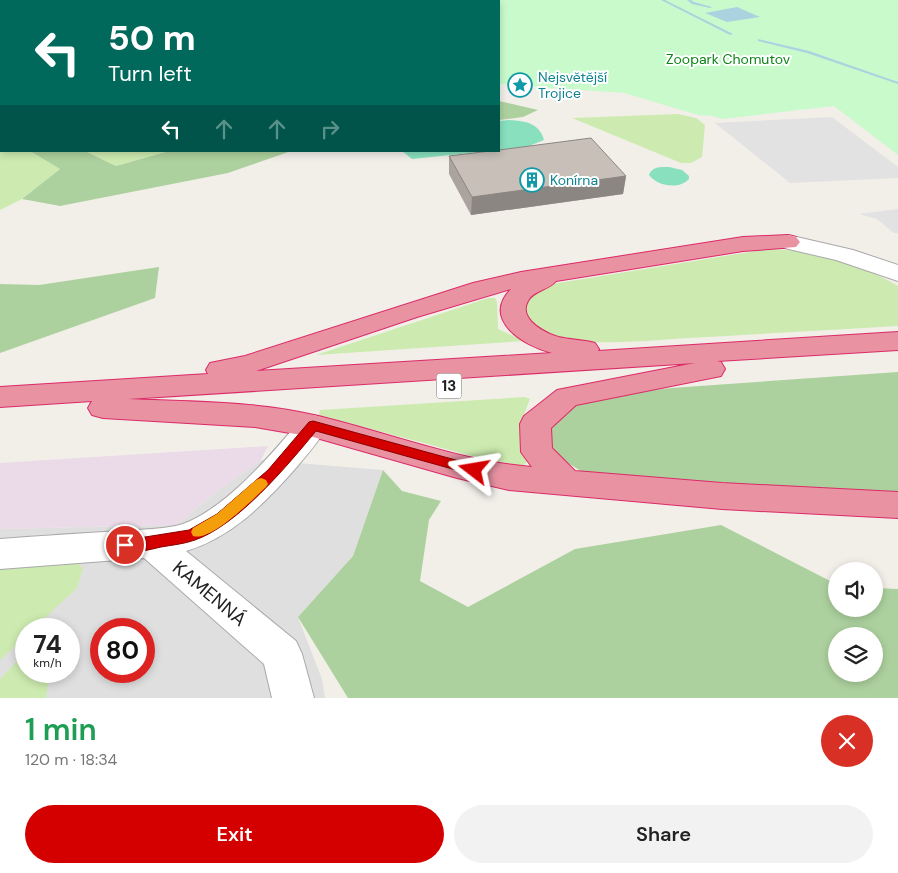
<!DOCTYPE html>
<meta charset="utf-8">
<style>
body{margin:0;font-family:"DM Sans",sans-serif;background:#f2f2f2;color:#222;height:100vh;display:flex;flex-direction:column;font-size:19px;white-space:nowrap}
*{box-sizing:border-box;margin:0}
p{font-size:16px;color:#767676}
.icon{flex:none;width:28px;height:28px;fill:none;stroke:currentColor;stroke-width:2;stroke-linecap:round;stroke-linejoin:round}
.map{position:relative;height:698px;overflow:hidden}
.details{display:flex;flex-direction:column;background:#fff;flex:1}
.details>*{flex:none}
.banner{position:absolute;left:0px;top:0px;width:500px;height:152px;box-shadow:0 2px 8px #0003;background:#00695c;color:#fff;overflow:hidden}
.buttons{position:absolute;left:828px;top:562px;display:grid;gap:10px}
.buttons a{display:grid;place-items:center;width:55px;height:55px;border-radius:50%;background:#fff;box-shadow:0 2px 8px #0003;font-size:25px}
.speed{position:absolute;left:15px;top:618px;display:flex;gap:10px;font-size:25px;font-weight:700;text-align:center}
.speed>*{display:grid;place-content:center;width:65px;height:65px;border-radius:50%;background:#fff;box-shadow:0 2px 8px #0003;line-height:1}
.speed small{font-size:12px;font-weight:400}
.speed .limit{border:8px solid #d22;background:#fff;color:#111}
.pin{position:absolute;display:grid;place-items:center;width:42px;height:42px;color:#fff;margin:-21px;border:2px solid #fff;border-radius:50%;box-shadow:0 1px 5px #0007}
.me{position:absolute;width:55px;margin:-28px;rotate:284deg;stroke-linejoin:round;filter:drop-shadow(0 0 4px #0008)}
.turn{display:flex;align-items:center;gap:18px;height:105px;padding:0 25px;font-size:22px}
.turn .icon{width:65px;height:65px;stroke-width:2.5}
.turn b{display:block;font-size:35px;line-height:42px}
.lanes{display:flex;align-items:center;height:48px;padding:0 25px;background:#0003;justify-content:center;gap:25px;direction:ltr}
.lanes .off{opacity:.35}
.round{display:grid;place-items:center;flex:none;width:52px;height:52px;border-radius:26px;background:#f2f2f2}
.overview{display:flex;align-items:center;justify-content:space-between;height:85px;padding:0 25px}
h1{font-size:30px;font-weight:600;line-height:38px;color:#1e9e55}
.primary-button{display:flex;gap:10px;margin-top:auto;padding:10px 25px}
.primary-button a{flex:1;height:58px;border-radius:30px;background:#d40000;color:#fff;font-size:20px;font-weight:600;line-height:58px;text-align:center}
.primary-button a+a{background:#f2f2f2;color:#222}
.map>svg:first-child{display:block}
.residential{fill:#e0dfdf;fill-rule:evenodd}
.industrial{fill:#ebdbe8}
.grass{fill:#cdebb0}
.forest{fill:#add19e;fill-rule:evenodd}
.park{fill:#c8facc}
.pitch{fill:#88e0be}
.parking{fill:#e2e2e2}
.water{fill:#aad3df}
.lines{fill:none;stroke-linecap:round;stroke-linejoin:round}
.stream{fill:#aad3df;fill-rule:evenodd}
.minor-casing{stroke:#a9a9a9;stroke-width:2}
.highway-casing{stroke:#dc2a67;stroke-width:2}
.minor{fill:#fff;fill-rule:evenodd}
.highway{fill:#e892a2;fill-rule:evenodd}
.wall{fill:#aba49e}
.shaded-wall{fill:#8b8681}
.building{fill:#c7bfb8;stroke:#8b8681}
.route{fill:#d40000;stroke:#8a0000}
.slow{fill:#f59e0b}
.labels{text-anchor:middle;stroke-width:4;stroke-linejoin:round;paint-order:stroke}
.far-park-label{font-size:14px;fill:#0c8416;stroke:#fff}
.far-culture-label{font-size:14px;fill:#0d838f;stroke:#fff;text-anchor:start}
.shield{fill:#fff;stroke:#646464;stroke-width:1}
.shield-label{font-size:15px;font-weight:bold;fill:#222}
.near-street-label{font-size:19px;fill:#222;stroke:#fff}
</style>
<div class="map">
<svg width="898" height="698" viewBox="0 0 898 698">
<rect width="100%" height="100%" fill="#f2efe9"/>
<!-- residential -->
<path class="residential" d="M261 460 383 470 353 556 298 617 322 679 325 698H0V529L176 525 220 489ZM26 629H69V671H26ZM101 629H144V671H101Z"/>
<!-- industrial -->
<path class="industrial" d="M268 446 261 460 220 489 176 525 0 529V463Z"/>
<!-- grass -->
<g class="grass">
<path d="M36 0H301L304 1H33Z"/>
<path d="M678 114 696 118 705 125 702 157 691 163H681L572 118Z"/>
<path d="M0 143 1 151H30L60 169 22 199 0 210Z"/>
<path d="M85 151H169L116 166Z"/>
<path d="M768 249C814 250 859 263 898 286V326C828 330 758 334 689 338 652 340 602 346 567 339 550 335 536 329 525 315L526 296 546 285Z"/>
<path d="M488 298H495L497 302 498 329 524 341 316 355Z"/>
<path d="M525 397 530 399 521 422 520 441 527 462 523 466 468 455 319 415 320 410Z"/>
<path d="M74 561 83 568 77 588 33 629H26V636L0 660V566Z"/>
<path d="M26 652V671H50L46 698H0V679Z"/>
</g>
<!-- forest -->
<g class="forest">
<path d="M499 101 538 110 523 117 499 120Z"/>
<path d="M30 151H85L116 166 169 151H291L228 173 60 206 22 199 60 169Z"/>
<path d="M159 267 155 298 0 353V284L39 285Z"/>
<path d="M898 372V495L586 474 563 460 552 446 551 429 556 415 573 405 610 395 671 388Z"/>
<path d="M383 470 402 491 441 501 429 520 420 581 468 607 575 549 721 525 836 584V609H874V588L898 589V698H348L298 617 353 556ZM836 636H874V674H836Z"/>
</g>
<!-- park -->
<path class="park" d="M323 0H898V155L834 106 722 119 713 116 698 115 624 93 499 84V1Z"/>
<!-- pitch -->
<g class="pitch">
<path d="M509 120C526 121 539 123 544 140L524 148 499 150V121Z"/>
<path d="M402 151H489L412 159Z"/>
<path d="M669 167 682 170 689 176V179C679 190 657 186 649 175 652 166 662 167 669 167Z"/>
</g>
<!-- parking -->
<g class="parking">
<path d="M832 117 898 167V178L790 183 715 123Z"/>
<path d="M898 209V233H894L877 219 859 214Z"/>
</g>
<!-- water -->
<path class="water" d="M737 7 760 17 727 22 705 13Z"/>
<g class="lines">
<!-- stream -->
<g class="stream">
<path d="M661 0H665L733 34 730 35Z"/>
<path d="M687 0H691L694 2 712 7 710 8 692 4Z"/>
<path d="M758 39 809 51 898 82V84L807 53 758 41Z"/>
</g>
<!-- minor casing -->
<g class="minor-casing">
<g id="minor">
<path d="M788 235 853 250 898 265V281L836 260 780 247 776 242 780 237Z"/>
<path d="M313 415 324 418 328 426C319 441 307 455 295 469 264 504 232 537 186 551L296 641 302 654 314 698H272L264 664 144 558 0 569V539C41 536 81 533 122 531 141 529 164 530 183 524 226 508 273 453 302 418Z"/>
</g>
</g>
<!-- highway casing -->
<g class="highway-casing">
<path id="highway" d="M788 235 796 237 800 242 796 247 743 251 556 281C549 290 534 290 528 301 517 320 549 336 564 338 574 340 584 340 595 343L599 349 598 351 898 332V350L717 361 721 362 725 369 721 376 576 405 551 428 552 448 575 471 722 483 898 492V518L722 509 509 490 457 478 313 437 255 427 103 418 92 415 88 408 92 401 0 407V387L208 374 206 370 210 363 245 356 473 283 521 272 743 237ZM511 289C481 320 524 346 552 353L256 371 417 317ZM695 363 557 390 524 416 520 424 521 452 532 467C458 461 387 432 314 415 254 401 190 402 128 399Z"/>
</g>
<!-- minor -->
<use href="#minor" class="minor"/>
<!-- highway -->
<use href="#highway" class="highway"/>
</g>
<!-- wall -->
<path class="wall" d="M449 156 626 176 623 194 471 215 449 174Z"/>
<!-- shaded-wall -->
<path class="shaded-wall" d="M626 176 623 194 471 215 472 197Z"/>
<!-- building -->
<path class="building" d="M591 138 626 176 472 197 449 156 490 151H499V150Z"/>
<!-- route -->
<path class="route" d="M313 421 474 465 479 466 481 470 479 474 474 475 316 431C287 466 238 525 195 540 184 544 172 545 161 547 149 550 132 554 120 550L117 545 120 541 189 530 217 514 268 470 309 422Z"/>
<!-- slow -->
<path class="slow" d="M261 478 266 480 268 484 266 487C252 500 211 542 193 536L191 532 193 528 217 514 256 480Z"/>
<!-- icons -->
<defs>
<g id="sight-ring" transform="scale(1.25)"><circle r="9.5" fill="#fff" stroke="#0f9aa8" stroke-width="1.5"/><path d="M0-6L1.8-2.2L6-1.7L2.9 1.2L3.7 5.4L0 3.3L-3.7 5.4L-2.9 1.2L-6-1.7L-1.8-2.2Z" fill="#0f9aa8"/></g>
<g id="building-ring" transform="scale(1.25)"><circle r="9.5" fill="#fff" stroke="#0f9aa8" stroke-width="1.5"/><path d="M-4-6H4V6H1V3H-1V6H-4ZM-2.5-4.3h1.7v1.8h-1.7ZM.8-4.3h1.7v1.8H.8ZM-2.5-1h1.7V.8h-1.7ZM.8-1h1.7V.8H.8Z" fill="#0f9aa8"/></g>
</defs>
<g fill-rule="evenodd">
<use href="#sight-ring" x="520" y="85"/>
<use href="#building-ring" x="532" y="180"/>
</g>
<g class="labels">
<!-- far-park labels -->
<g class="far-park-label">
<text x="728" y="64">Zoopark Chomutov</text>
</g>
<!-- far-culture labels -->
<g class="far-culture-label">
<text x="538" y="82">Nejsvětější<tspan x="538" dy="16">Trojice</tspan></text>
<text x="550" y="185">Konírna</text>
</g>
<!-- shield labels -->
<rect class="shield" x="436.5" y="373.5" width="25" height="25" rx="4"/>
<g class="shield-label">
<text x="449" y="391">13</text>
</g>
<!-- near-street labels -->
<g class="near-street-label">
<text transform="translate(210 593) rotate(40)" y="7">KAMENNÁ</text>
</g>
</g>
</svg>
<div class="buttons">
<a><svg class="icon" aria-label="sound" viewBox="0 0 24 24"><path d="M4 9h4l5-4v14l-5-4H4zM17 9q2 3 0 6"/></svg></a>
<a><svg class="icon" aria-label="layers" viewBox="0 0 24 24"><path d="M12 4l9 5-9 5-9-5zM3 14l9 5 9-5"/></svg></a>
</div>
<div class="speed"><div>74<small>km/h</small></div><div class="limit">80</div></div>
<div class="pin" style="left:125px;top:545px;background:#d93025"><svg class="icon" aria-label="arrive" viewBox="0 0 24 24"><path d="M6 21V4h12l-3 4 3 4H6"/></svg></div>
<svg class="me" style="left:474px;top:470px" viewBox="-20 -20 40 40"><path d="M0-17L14 15 0 8-14 15z" fill="#d40000" stroke="#fff" stroke-width="4"/></svg>
<div class="banner">
<div class="turn"><svg class="icon" aria-label="left" viewBox="0 0 24 24"><path d="M17 20v-9H6M10 6l-5 5 5 5"/></svg><div><b>50 m</b>Turn left</div></div>
<div class="lanes"><svg class="icon" aria-label="left" viewBox="0 0 24 24"><path d="M17 20v-9H6M10 6l-5 5 5 5"/></svg><svg class="icon off" aria-label="ahead" viewBox="0 0 24 24"><path d="M12 20V5M6 11l6-6 6 6"/></svg><svg class="icon off" aria-label="ahead" viewBox="0 0 24 24"><path d="M12 20V5M6 11l6-6 6 6"/></svg><svg class="icon off" aria-label="right" viewBox="0 0 24 24"><path d="M7 20v-9h11M14 6l5 5-5 5"/></svg></div>
</div>
</div>
<section class="details">
<div class="overview"><div><h1>1 min</h1><p>120 m · 18:34</p></div><a class="round" style="background:#d93025;color:#fff"><svg class="icon" aria-label="close" viewBox="0 0 24 24"><path d="M6 6l12 12M18 6L6 18"/></svg></a></div>
<div class="primary-button"><a>Exit</a><a>Share</a></div>
</section>
